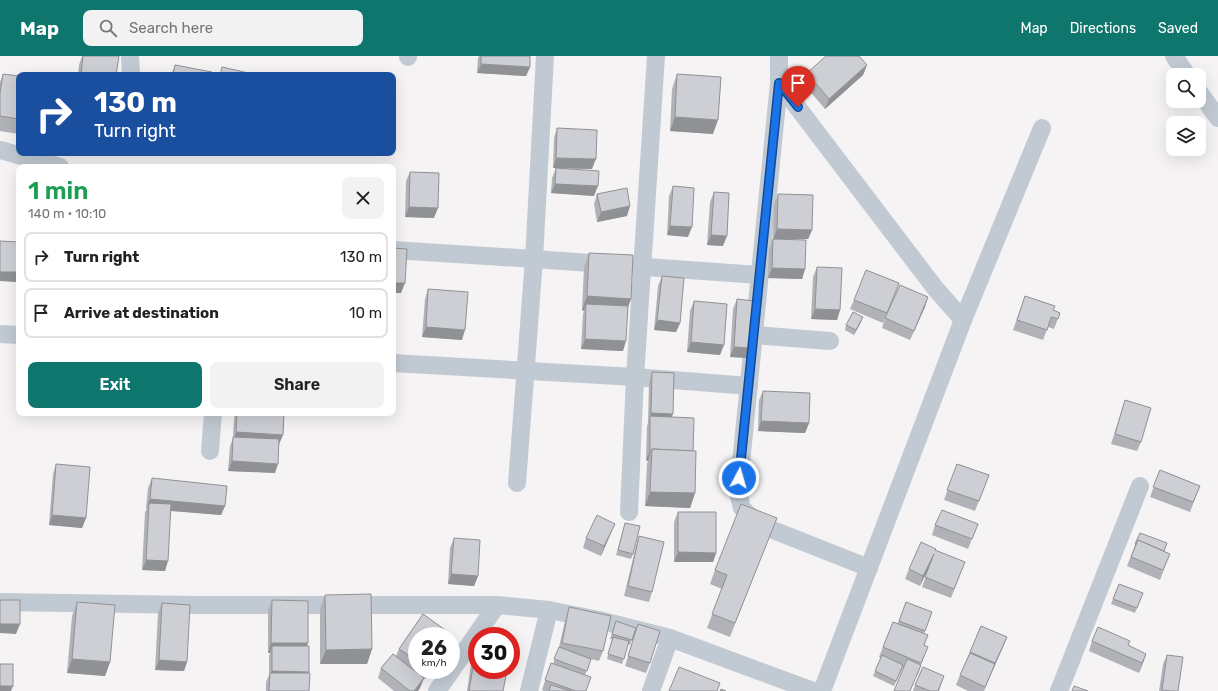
<!DOCTYPE html>
<meta charset="utf-8">
<style>
body{margin:0;font-family:Rubik,sans-serif;background:#f2f2f2;color:#222;height:100vh;display:flex;flex-direction:column;font-size:15px;white-space:nowrap}
*{box-sizing:border-box;margin:0}
p{font-size:13px;color:#767676}
.icon{flex:none;width:22px;height:22px;fill:none;stroke:currentColor;stroke-width:2;stroke-linecap:round;stroke-linejoin:round}
.map{position:relative;flex:1;overflow:hidden}
.drawer{position:absolute;left:16px;top:108px;width:380px;height:252px;display:flex;flex-direction:column;background:#fff;border-radius:8px;box-shadow:0 4px 16px #0002}
.drawer>*{flex:none}
.guide{position:absolute;left:16px;top:16px;width:380px;height:84px;border-radius:8px;box-shadow:0 4px 16px #0002;background:#1a4fa0;color:#fff;overflow:hidden}
.tools{position:absolute;left:1166px;top:12px;display:grid;gap:8px}
.tools a{display:grid;place-items:center;width:40px;height:40px;border-radius:8px;background:#fff;box-shadow:0 4px 16px #0002;font-size:20px}
.speed{position:absolute;left:408px;top:571px;display:flex;gap:8px;font-size:20px;font-weight:700;text-align:center}
.speed>*{display:grid;place-content:center;width:52px;height:52px;border-radius:50%;background:#fff;box-shadow:0 4px 16px #0002;line-height:1}
.speed small{font-size:10px;font-weight:400}
.speed .limit{border:6px solid #d22;background:#fff;color:#111}
.pin{position:absolute;display:grid;place-items:center;width:34px;height:34px;color:#fff;margin:-41px -17px;border-radius:50% 50% 50% 0;rotate:-45deg;box-shadow:0 0 4px #0007}
.pin .icon{rotate:45deg}
.me{position:absolute;width:44px;margin:-22px;rotate:6deg;stroke-linejoin:round;filter:drop-shadow(0 0 3px #0008)}
.turn{display:flex;align-items:center;gap:14px;height:84px;padding:0 12px;font-size:18px}
.turn .icon{width:52px;height:52px;stroke-width:2.5}
.turn b{display:block;font-size:28px;line-height:34px}
.round{display:grid;place-items:center;flex:none;width:42px;height:42px;border-radius:8px;background:#f2f2f2}
.headline{display:flex;align-items:center;justify-content:space-between;height:68px;padding:0 12px}
h1{font-size:24px;font-weight:600;line-height:30px;color:#1e9e55}
.cta{display:flex;gap:8px;margin-top:auto;padding:8px 12px}
.cta a{flex:1;height:46px;border-radius:8px;background:#0f766e;color:#fff;font-size:16px;font-weight:600;line-height:46px;text-align:center}
.cta a+a{background:#f2f2f2;color:#222}
ul{padding:0;list-style:none}
li{display:flex;align-items:center;gap:12px;height:50px;margin:0 8px 6px;padding:0 4px;border:2px solid #e0e0e0;border-radius:8px}
li div{flex:1}
li b{display:block;font-size:15px}
li em{font-style:normal}
header{display:flex;align-items:center;gap:24px;box-sizing:border-box;height:56px;padding:0 20px;background:#0f766e;color:#fff}
header strong{font-size:19px}
nav{display:flex;gap:22px;margin-inline-start:auto;font-size:14px}
.search{width:280px;height:36px;background:#f2f2f2;display:flex;align-items:center;gap:10px;box-sizing:border-box;padding:0 14px;border-radius:8px;color:#767676;font-size:15px}
.map>svg:first-child{display:block}
.lines{fill:none;stroke-linecap:round;stroke-linejoin:round}
.street{stroke:#c1cad2;stroke-width:18}
.wall{fill:#b0b2b7}
.shaded-wall{fill:#909195}
.building{fill:#cdcfd5;stroke:#909195}
.route-casing{stroke:#114b97;stroke-width:10}
.route{stroke:#1a73e8;stroke-width:7}
</style>
<header>
<strong>Map</strong>
<div class="search"><svg class="icon" aria-label="search" viewBox="0 0 24 24"><circle cx="10" cy="10" r="6"/><path d="M15 15l6 6"/></svg>Search here</div>
<nav><a>Map</a><a>Directions</a><a>Saved</a></nav>
</header>
<div class="map">
<svg width="1218" height="635" viewBox="0 0 1218 635">
<rect width="100%" height="100%" fill="#f5f3f3"/>
<g class="lines">
<!-- street -->
<g class="street">
<path d="M130 0 131 17"/>
<path d="M408 0V1"/>
<path d="M779 0V27L738 437 742 452 758 468 869 512"/>
<path d="M1174 0 1187 19"/>
<path d="M779 27 935 232 963 264"/>
<path d="M1199 36 1218 62"/>
<path d="M0 94 60 111"/>
<path d="M393 194 534 203 759 219"/>
<path d="M0 278 19 279"/>
<path d="M754 279 830 285"/>
<path d="M393 307 635 321 749 330"/>
<path d="M210 395 213 357"/>
<path d="M517 427 534 203 545 0"/>
<path d="M629 456 635 321 656 0"/>
<path d="M0 546 195 549H497L549 554 599 564 670 582 813 635"/>
<path d="M437 635 497 549"/>
<path d="M529 635 549 554"/>
<path d="M651 635 670 582"/>
<path d="M822 635 963 264 1042 72"/>
<path d="M1059 635 1140 430"/>
</g>
</g>
<!-- wall -->
<g class="wall">
<path d="M82 0H119L116 19H78L79 9Z"/>
<path d="M479 0H530V11L526 20 477 17 478 2Z"/>
<path d="M175 9 173 19H171Z"/>
<path d="M867 9 863 19 825 53 803 27 807 17Z"/>
<path d="M3 18 19 20V78L0 75V26Z"/>
<path d="M677 18 713 78 670 75 672 33Z"/>
<path d="M557 72 592 113 553 112 554 82Z"/>
<path d="M102 97H111V100Z"/>
<path d="M556 112 594 140 551 137 552 122Z"/>
<path d="M410 116 434 162 405 161 406 125Z"/>
<path d="M673 130 688 181 667 179 669 140Z"/>
<path d="M714 136 723 190 707 189 710 146Z"/>
<path d="M597 138 627 160 597 166 594 148Z"/>
<path d="M778 138 812 174 808 183H773L774 148Z"/>
<path d="M773 183 805 213 802 223 768 222 769 193Z"/>
<path d="M589 197 631 243 628 250 623 295 581 293 583 258 584 255 582 254 584 211Z"/>
<path d="M817 211 840 254 837 264 811 263 813 221Z"/>
<path d="M662 220 680 267 676 276 654 274 658 230Z"/>
<path d="M899 227 883 267 850 253 854 244Z"/>
<path d="M428 233 462 284 422 281 425 243Z"/>
<path d="M1025 240 1053 254 1060 257 1054 273 1048 271 1043 284 1013 274Z"/>
<path d="M737 243 751 292 747 302 730 301 733 253Z"/>
<path d="M694 245 720 299 687 296 690 255Z"/>
<path d="M925 251 910 284 882 272 885 262Z"/>
<path d="M861 266 854 279 845 274 846 269Z"/>
<path d="M652 316 672 361 693 395 695 437 690 452 645 450 647 408 648 405 646 404 647 370 648 367 649 326Z"/>
<path d="M763 335 809 367 805 377 758 375 759 344Z"/>
<path d="M1125 344 1141 386 1137 395 1111 388Z"/>
<path d="M236 357H284L283 379 279 388 275 417 228 415 230 390 233 382 234 362Z"/>
<path d="M56 408 86 462 82 472 49 469 53 418Z"/>
<path d="M957 408 989 419 975 455 944 444Z"/>
<path d="M1160 414 1200 430 1190 456 1150 441Z"/>
<path d="M152 422 225 450 221 459 171 455 165 515 142 514 145 456 147 453H146L148 432Z"/>
<path d="M678 456 716 497 713 506H674V466Z"/>
<path d="M625 467 633 498 631 503 616 499Z"/>
<path d="M978 468 968 493 932 479 935 469Z"/>
<path d="M771 476 730 581 707 572 722 533 710 528 715 514Z"/>
<path d="M611 477 601 500 583 492 586 482Z"/>
<path d="M1140 477 1164 495 1166 508 1160 524 1127 510Z"/>
<path d="M639 480 652 536 649 546 624 540 636 490Z"/>
<path d="M454 482 478 520 474 530 448 528 450 492Z"/>
<path d="M935 494 965 506 951 542 922 531 929 511 920 530 905 523 909 513Z"/>
<path d="M1119 528 1143 537 1135 557 1111 548Z"/>
<path d="M325 539 372 593 367 608H320V553Z"/>
<path d="M272 544 308 587 307 590 309 635H266V626L269 619V600L270 597H268V554Z"/>
<path d="M77 546 110 606 105 620 67 617 72 560Z"/>
<path d="M906 546 932 556 924 578 925 589 928 591 921 609 918 619 903 611 894 630 873 620 881 602 879 601 893 566 898 567Z"/>
<path d="M162 547 187 606 184 615 155 614 158 557Z"/>
<path d="M569 551 603 595 599 605 591 603 585 619 586 635H544L542 634 551 607 553 608 559 591 566 561Z"/>
<path d="M423 558 452 579 451 582V580H417V614H431L425 623 423 621 424 622 420 632 418 635H394L378 622 381 612 393 598 396 600 399 593Z"/>
<path d="M616 565 636 572 630 589 628 588 622 608 607 603 612 583H610Z"/>
<path d="M638 568 650 607 646 617 625 610Z"/>
<path d="M981 570 1007 581 1003 591 984 635H968L956 629 960 619Z"/>
<path d="M1092 585 1128 589 1146 598 1139 617 1089 595Z"/>
<path d="M475 599 503 635H467L471 609Z"/>
<path d="M1167 599 1178 635H1159L1163 608Z"/>
<path d="M944 620 939 635H913L915 629Z"/>
</g>
<!-- shaded-wall -->
<g class="shaded-wall">
<path d="M481 8 530 11 526 20 477 17Z"/>
<path d="M867 9 863 19 825 53 829 43Z"/>
<path d="M675 61 718 64 713 78 670 75Z"/>
<path d="M556 102 596 103 592 113 553 112Z"/>
<path d="M555 128 598 130 594 140 551 137Z"/>
<path d="M630 150 627 160 597 166 601 156Z"/>
<path d="M409 151 438 152 434 162 405 161Z"/>
<path d="M670 170 692 171 688 181 667 179Z"/>
<path d="M777 173 812 174 808 183H773Z"/>
<path d="M711 179 727 180 723 190 707 189Z"/>
<path d="M772 212 805 213 802 223 768 222Z"/>
<path d="M0 216H19V218L16 226 0 225Z"/>
<path d="M393 227H405L401 237H393Z"/>
<path d="M587 240 631 243 626 257 586 248 584 255 582 254Z"/>
<path d="M928 241 925 251 910 284 914 275Z"/>
<path d="M815 253 840 254 837 264 811 263Z"/>
<path d="M863 261 861 266 854 279 856 274Z"/>
<path d="M657 264 680 267 676 276 654 274Z"/>
<path d="M426 271 465 274 462 284 422 281Z"/>
<path d="M585 283 626 285 623 295 581 293Z"/>
<path d="M691 286 724 289 720 299 687 296Z"/>
<path d="M734 291 751 292 747 302 730 301Z"/>
<path d="M651 357 673 358 669 368 650 360 648 367Z"/>
<path d="M761 365 809 367 805 377 758 375Z"/>
<path d="M236 376 283 379 279 388 233 385Z"/>
<path d="M650 395H651L648 405 646 404Z"/>
<path d="M232 405 278 408 275 417 228 415Z"/>
<path d="M650 436 695 437 690 452 645 450Z"/>
<path d="M150 443 225 450 221 459 149 453V447L146 453Z"/>
<path d="M52 459 86 462 82 472 49 469Z"/>
<path d="M615 468 611 477 601 500 604 490Z"/>
<path d="M678 496 716 497 713 506H674Z"/>
<path d="M933 501 931 507 920 530 923 520Z"/>
<path d="M146 504 168 505 165 515 142 514Z"/>
<path d="M451 518 478 520 474 530 448 528Z"/>
<path d="M0 568H20L16 578 0 577Z"/>
<path d="M1007 581 1003 591 983 635 995 607Z"/>
<path d="M271 587H308L304 597 272 590 270 597H268Z"/>
<path d="M372 593 367 608H320L326 594Z"/>
<path d="M1146 598 1143 607 1139 617 1142 607Z"/>
<path d="M72 603 110 606 105 620 67 617Z"/>
<path d="M159 604 187 606 184 615 155 614Z"/>
<path d="M428 614H431L425 623Z"/>
<path d="M272 615 309 616 305 626 269 623Z"/>
<path d="M424 622 420 632 418 635H414Z"/>
<path d="M0 630H13L11 635H0Z"/>
</g>
<!-- building -->
<g class="building">
<path d="M83 0H119L116 19H81Z"/>
<path d="M481 0H530V11L481 8Z"/>
<path d="M826 0H859L867 9 829 43 807 17Z"/>
<path d="M175 9 212 16 211 19H173Z"/>
<path d="M222 11 253 18V19H220Z"/>
<path d="M3 18 19 20V63L0 60V37Z"/>
<path d="M677 18 721 21 718 64 675 61Z"/>
<path d="M557 72 597 74 596 103 556 102Z"/>
<path d="M556 112 599 115 598 130 555 128Z"/>
<path d="M410 116 439 117 438 152 409 151Z"/>
<path d="M673 130 694 132 692 171 670 170Z"/>
<path d="M627 132 630 150 601 156 597 138Z"/>
<path d="M714 136 729 137 727 180 711 179Z"/>
<path d="M778 138 813 139 812 174 777 173Z"/>
<path d="M773 183 806 184 805 213 772 212Z"/>
<path d="M0 185 19 186V216H0Z"/>
<path d="M393 192 407 193 405 227H393Z"/>
<path d="M589 197 633 199 631 243 587 240Z"/>
<path d="M817 211 842 212 840 254 815 253Z"/>
<path d="M866 214 899 227 887 257 854 244Z"/>
<path d="M662 220 684 222 680 267 657 264Z"/>
<path d="M900 229 928 241 914 275 885 262Z"/>
<path d="M428 233 468 236 465 274 426 271Z"/>
<path d="M1025 240 1055 250 1053 254 1060 257 1058 263 1051 261 1047 274 1017 264Z"/>
<path d="M737 243 754 245 751 292 734 291Z"/>
<path d="M694 245 727 248 724 289 691 286Z"/>
<path d="M586 248 628 250 626 285 585 283Z"/>
<path d="M853 256 863 261 856 274 846 269Z"/>
<path d="M652 316 674 317 673 358 651 357Z"/>
<path d="M763 335 810 337 809 367 761 365Z"/>
<path d="M1125 344 1151 352 1141 386 1115 378Z"/>
<path d="M237 357H284L283 379 236 376Z"/>
<path d="M650 360 694 362 693 395 652 393V395H650Z"/>
<path d="M233 381 279 383 278 408 232 405Z"/>
<path d="M652 393 696 395 695 437 650 436Z"/>
<path d="M56 408 90 411 86 462 52 459Z"/>
<path d="M957 408 989 419 979 445 947 434Z"/>
<path d="M1160 414 1200 430 1193 446 1153 431Z"/>
<path d="M152 422 227 430 225 450 150 443Z"/>
<path d="M149 447 171 448 168 505 146 504Z"/>
<path d="M741 448 777 462 735 567 712 558 727 519 715 514Z"/>
<path d="M942 454 978 468 972 483 935 469Z"/>
<path d="M678 456H716V497L678 496Z"/>
<path d="M597 459 615 468 604 490 586 482Z"/>
<path d="M625 467 640 470 633 498 618 494Z"/>
<path d="M1140 477 1167 487 1164 495 1138 484 1136 489 1135 488Z"/>
<path d="M639 480 664 486 652 536 628 530Z"/>
<path d="M454 482 480 484 478 520 451 518Z"/>
<path d="M1138 484 1170 498 1163 514 1131 501Z"/>
<path d="M921 486 936 493 935 494 965 506 954 533 925 521 934 498 923 520 909 513Z"/>
<path d="M1119 528 1143 537 1137 552 1113 543Z"/>
<path d="M371 538 372 593 326 594 325 539Z"/>
<rect x="0" y="544" width="20" height="24"/>
<path d="M272 544 308 545V587H271Z"/>
<path d="M77 546 115 549 110 606 72 603Z"/>
<path d="M906 546 932 556 925 575 899 565Z"/>
<path d="M162 547 190 549 187 606 159 604Z"/>
<path d="M569 551 611 560 603 595 562 587Z"/>
<path d="M423 558 452 579 451 581V580H417V605L399 593Z"/>
<path d="M616 565 636 572 632 584 612 578Z"/>
<path d="M893 566 928 579 924 589 928 591 921 607 883 591Z"/>
<path d="M638 568 660 575 650 607 628 600Z"/>
<path d="M981 570 1007 581 995 607 970 596Z"/>
<path d="M1098 571 1130 585 1128 589 1146 598 1142 607 1092 585Z"/>
<path d="M613 581 629 585 624 603 608 598Z"/>
<path d="M272 590H309V616L272 615Z"/>
<path d="M559 591 591 603 587 615 554 603Z"/>
<path d="M970 597 995 608 985 631 960 619Z"/>
<path d="M393 598 424 622 414 635H410L381 612Z"/>
<path d="M475 599H477V614H507L503 635H469Z"/>
<path d="M882 599 903 609 896 625 875 615Z"/>
<path d="M1167 599 1183 601 1178 635H1171L1162 634Z"/>
<path d="M907 603 921 609 910 635H894Z"/>
<path d="M551 607 591 621 586 635H576L545 624Z"/>
<rect x="0" y="608" width="13" height="22"/>
<path d="M679 611 720 627 717 635H669Z"/>
<path d="M923 611 944 620 938 635H930L915 629Z"/>
<path d="M270 617H310L309 635H269Z"/>
<path d="M551 629 571 635H549Z"/>
<path d="M1074 630 1088 635H1072Z"/>
<path d="M721 633 726 635H720Z"/>
</g>
<g class="lines">
<!-- route casing -->
<g class="route-casing">
<path id="route" d="M739 422 779 27 798 51"/>
</g>
<!-- route -->
<use href="#route" class="route"/>
</g>
</svg>
<div class="tools">
<a><svg class="icon" aria-label="search" viewBox="0 0 24 24"><circle cx="10" cy="10" r="6"/><path d="M15 15l6 6"/></svg></a>
<a><svg class="icon" aria-label="layers" viewBox="0 0 24 24"><path d="M12 4l9 5-9 5-9-5zM3 14l9 5 9-5"/></svg></a>
</div>
<div class="speed"><div>26<small>km/h</small></div><div class="limit">30</div></div>
<div class="pin" style="left:798px;top:51px;background:#d93025"><svg class="icon" aria-label="arrive" viewBox="0 0 24 24"><path d="M6 21V4h12l-3 4 3 4H6"/></svg></div>
<svg class="me" style="left:739px;top:422px" viewBox="-20 -20 40 40"><circle r="17" fill="#1a73e8" stroke="#fff" stroke-width="3"/><path d="M0-11L8 9 0 5-8 9z" fill="#fff"/></svg>
<div class="guide">
<div class="turn"><svg class="icon" aria-label="right" viewBox="0 0 24 24"><path d="M7 20v-9h11M14 6l5 5-5 5"/></svg><div><b>130 m</b>Turn right</div></div>
</div>
<section class="drawer">
<div class="headline"><div><h1>1 min</h1><p>140 m · 10:10</p></div><a class="round"><svg class="icon" aria-label="close" viewBox="0 0 24 24"><path d="M6 6l12 12M18 6L6 18"/></svg></a></div>
<ul>
<li><svg class="icon" aria-label="right" viewBox="0 0 24 24"><path d="M7 20v-9h11M14 6l5 5-5 5"/></svg><div><b>Turn right</b></div><em>130 m</em></li>
<li><svg class="icon" aria-label="arrive" viewBox="0 0 24 24"><path d="M6 21V4h12l-3 4 3 4H6"/></svg><div><b>Arrive at destination</b></div><em>10 m</em></li>
</ul>
<div class="cta"><a>Exit</a><a>Share</a></div>
</section>
</div>
